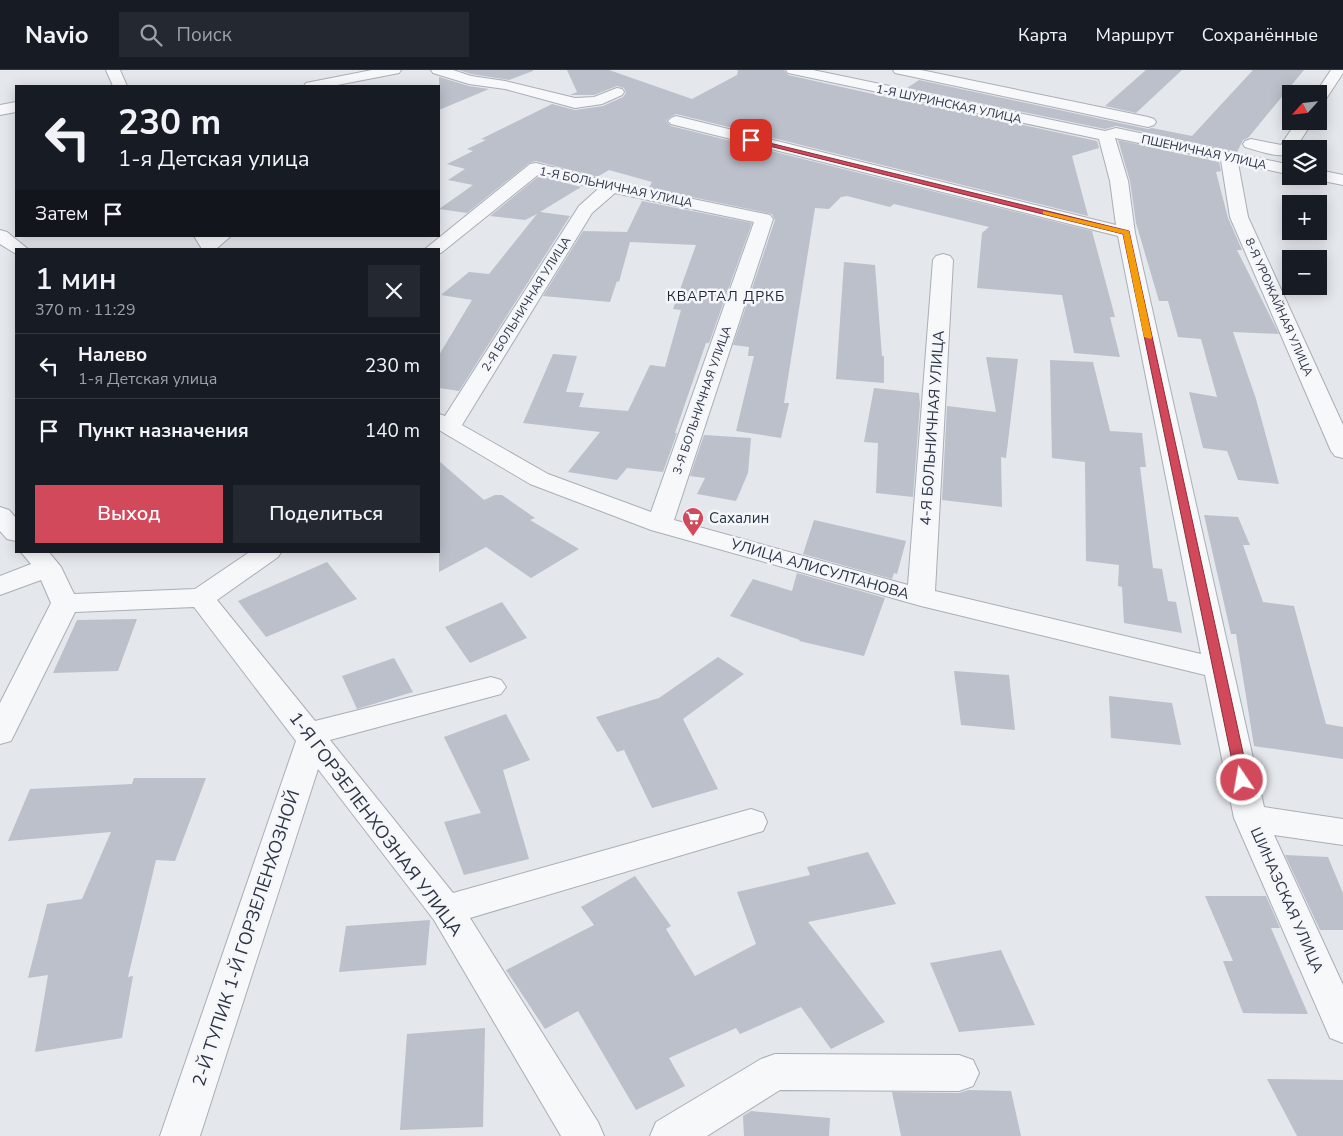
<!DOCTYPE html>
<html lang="ru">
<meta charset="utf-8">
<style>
body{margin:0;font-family:"Nunito Sans",sans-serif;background:#242831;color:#f1f3f6;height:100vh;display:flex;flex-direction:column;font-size:19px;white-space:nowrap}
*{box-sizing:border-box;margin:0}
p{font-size:16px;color:#9ea1a6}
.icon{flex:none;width:28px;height:28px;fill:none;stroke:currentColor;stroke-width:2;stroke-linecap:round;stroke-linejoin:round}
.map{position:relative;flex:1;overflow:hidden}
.panel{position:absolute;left:15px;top:178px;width:425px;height:305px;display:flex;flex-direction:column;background:#171b24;border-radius:0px;box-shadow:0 2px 12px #0003}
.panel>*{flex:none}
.top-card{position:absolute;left:15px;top:15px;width:425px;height:152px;border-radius:0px;box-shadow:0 2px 12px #0003;background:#171b24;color:#f1f3f6;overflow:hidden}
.needle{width:32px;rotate:243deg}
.controls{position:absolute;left:1282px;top:15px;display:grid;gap:10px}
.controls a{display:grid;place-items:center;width:45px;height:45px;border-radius:0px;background:#171b24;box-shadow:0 2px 12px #0003;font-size:25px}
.pin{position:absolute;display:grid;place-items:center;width:42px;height:42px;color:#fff;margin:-21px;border-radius:10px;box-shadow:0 2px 8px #0006}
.me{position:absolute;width:55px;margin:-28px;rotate:348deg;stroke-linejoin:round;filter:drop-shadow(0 0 4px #0008)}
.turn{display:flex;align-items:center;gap:18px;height:105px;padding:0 20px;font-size:22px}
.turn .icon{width:65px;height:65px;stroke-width:2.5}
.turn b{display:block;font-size:35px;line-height:42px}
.then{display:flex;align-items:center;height:48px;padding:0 20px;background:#0003;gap:10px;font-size:19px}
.round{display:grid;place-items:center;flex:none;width:52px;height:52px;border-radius:0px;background:#242831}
.head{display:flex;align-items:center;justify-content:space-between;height:85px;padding:0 20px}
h1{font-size:30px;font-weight:600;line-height:38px}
.primary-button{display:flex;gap:10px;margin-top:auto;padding:10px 20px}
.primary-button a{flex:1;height:58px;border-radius:0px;background:#d1495b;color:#fff;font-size:20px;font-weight:600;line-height:58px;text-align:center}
.primary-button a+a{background:#242831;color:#f1f3f6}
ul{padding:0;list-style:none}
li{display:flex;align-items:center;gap:15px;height:65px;padding:0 20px;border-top:1px solid #363941}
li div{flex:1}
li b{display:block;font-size:19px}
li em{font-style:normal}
header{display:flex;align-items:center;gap:30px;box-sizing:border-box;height:70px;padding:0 25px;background:#171b24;border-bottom:1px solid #363941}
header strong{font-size:24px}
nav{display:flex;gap:28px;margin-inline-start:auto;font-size:18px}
.search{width:350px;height:45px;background:#242831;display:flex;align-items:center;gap:12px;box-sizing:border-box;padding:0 18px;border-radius:0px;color:#9ea1a6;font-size:19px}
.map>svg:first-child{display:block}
.building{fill:#bbc0ca}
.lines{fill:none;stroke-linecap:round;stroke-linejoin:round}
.minor-casing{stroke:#a9aeb7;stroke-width:2}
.minor{fill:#f7f8fa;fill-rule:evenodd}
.route{fill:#d1495b;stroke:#882f3b}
.slow{fill:#f59e0b}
.labels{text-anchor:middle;stroke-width:5;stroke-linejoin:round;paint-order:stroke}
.far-street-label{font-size:12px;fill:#2b3445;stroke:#f4f6f9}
.far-neighbourhood-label{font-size:14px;letter-spacing:1px;fill:#1d2536;stroke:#f4f6f9}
.street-label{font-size:15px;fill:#2b3445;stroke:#f4f6f9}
.poi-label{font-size:15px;fill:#2b3445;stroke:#f4f6f9;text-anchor:start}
.near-street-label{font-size:18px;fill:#2b3445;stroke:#f4f6f9}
</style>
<header>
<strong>Navio</strong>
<div class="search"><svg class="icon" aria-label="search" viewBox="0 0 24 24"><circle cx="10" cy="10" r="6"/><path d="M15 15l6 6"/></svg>Поиск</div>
<nav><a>Карта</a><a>Маршрут</a><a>Сохранённые</a></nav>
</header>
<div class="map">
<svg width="1343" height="1066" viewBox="0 0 1343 1066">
<rect width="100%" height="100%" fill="#e4e7ec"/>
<!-- building -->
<g class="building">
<path d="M459 0H533V1L509 10 471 4Z"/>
<path d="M567 0H609L692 29 737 5 738 0H784L788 5 891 28 893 27 1097 71 1099 78 1072 86 1088 146 676 44 670 47 666 51 671 56 1092 161 1115 247H1110L1120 287 1074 283 1062 225 977 218 982 163 989 157 894 134 890 137 847 126 841 127 829 139 815 138 784 333H789L781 368 736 361 754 286H748L749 277 733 275 775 150 772 144 649 118 652 112 609 100 597 107 536 91 529 93 467 143 439 139 473 115 448 110 465 99 447 94 473 81 467 79 486 70 481 69 552 34 575 40 603 36 623 27 626 23 624 18 617 16 594 25H570L577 22Z"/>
<path d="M1146 0H1182L1136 43 1105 36Z"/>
<path d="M1253 0H1304L1248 68 1243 70 1237 82 1116 56 1105 59 907 18 919 10 1148 59 1152 58 1192 66Z"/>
<path d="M439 7 469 16 489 19 439 40Z"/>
<path d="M1118 70 1219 92 1221 101 1216 102 1228 148 1242 180H1237L1279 264 1233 262 1256 329 1279 414 1238 410 1227 381 1203 378 1189 322 1217 327 1201 269 1178 267 1168 231H1159L1136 153 1130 111Z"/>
<path d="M539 106 581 117 540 142 570 146 459 321 439 318V285L472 230 441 225 469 202 489 204 537 144 525 150 490 146Z"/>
<path d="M642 131 752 153 709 273H706L675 363H677L663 402 627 398 617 410 568 402 600 362 523 353 553 284 577 286 566 322 584 323 579 337 628 341 650 295 665 297 681 240 673 239 696 175 630 172 619 212 617 211 610 232 543 226 583 161 627 162Z"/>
<path d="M844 192 875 195 882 286H884V313L836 309Z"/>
<path d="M986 287 1018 289 1006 388 1001 387 1002 437 942 430 947 336 996 342Z"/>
<path d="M1050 290 1093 292 1110 361 1142 363 1146 397H1140L1153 498 1162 499 1168 531 1176 532 1182 563 1124 553 1122 517 1118 516 1119 495 1086 491 1085 392 1052 388Z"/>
<path d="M874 318 919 323 920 334 913 427 876 423 878 373 864 372Z"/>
<path d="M704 365 751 368 748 403 736 431 697 424 705 408 690 406Z"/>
<path d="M439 391 484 430 495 425H502L535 448 530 450 579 479 531 508 486 477 439 502Z"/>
<path d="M1204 445 1238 447 1250 475H1243L1263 532 1294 536 1326 654 1343 657V689L1254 676 1236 564H1231Z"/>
<path d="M814 450 906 471 897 504 894 503 892 509 803 484Z"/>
<path d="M327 492 357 529 266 567 238 531Z"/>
<path d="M797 503 885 528 864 586 799 571 800 570 730 546 753 509 792 521Z"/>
<path d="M502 532 527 568 470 593 445 557Z"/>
<path d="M137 549 118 601 53 603 77 550Z"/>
<path d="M718 587 744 604 683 649 718 719 652 738 624 680 617 682 596 647 659 628Z"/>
<path d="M394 588 413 622 357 639 342 606Z"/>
<path d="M954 601 1009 605 1015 660 961 655Z"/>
<path d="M1109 626 1172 633 1181 675 1111 668Z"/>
<path d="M506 644 530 690 503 700 529 789 464 805 444 752 481 743 444 667Z"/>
<path d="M134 708H206L175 791 156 790 128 907 133 906 122 968 35 982 48 905 28 908 47 834 82 829 111 762 8 771 30 719 132 714Z"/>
<path d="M868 782 896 834 808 852 885 952 831 979 801 937 740 964 736 958 669 988 685 1016 636 1040 578 941 545 959 506 900 594 855 581 837 635 806 671 856 666 859 695 906 756 874 737 822 810 805 807 797Z"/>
<path d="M1285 785 1328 787 1343 823V860H1320Z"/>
<path d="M1205 826H1266L1280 858H1271L1308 944 1243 943 1223 891H1233Z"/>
<path d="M430 850 426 895 339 902 346 856Z"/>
<path d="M1001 880 1035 955 959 962 930 893Z"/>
<path d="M485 958 483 1057 400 1060 407 964Z"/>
<path d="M1267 1009 1343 1010V1066H1297Z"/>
<path d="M969 1020 1011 1021 1021 1066H901L892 1022 959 1023Z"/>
<path d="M751 1041 830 1048 829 1066H744L743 1046Z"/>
</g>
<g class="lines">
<!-- minor casing -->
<g class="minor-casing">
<g id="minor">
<path d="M106 0H120L127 16H113Z"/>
<path d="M372 0H401L399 3 394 4 332 16H304L306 13 311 12Z"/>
<path d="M431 0H453L471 6 505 11 575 28 594 27 617 18 622 19 624 22 622 25 602 34 575 38 505 19 469 14 433 3Z"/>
<path d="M786 0H813L1105 61 1116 58 1291 95V105L1238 93 1248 147 1343 355V388L1335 386 1331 381 1230 147 1221 90 1115 68 1128 111 1135 163 1264 737 1343 749V775L1274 765 1343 915V973L1330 968 1234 748 1205 605 921 536 651 460 530 414 439 360V344L445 346 579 136 598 119 539 104 441 183H439V179H425L530 94 536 93 611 112 770 145 773 149 674 450 908 515 933 190 936 186 943 184 950 186 953 190 935 521 1201 584 1118 166 671 54 668 51 671 48 676 46 1116 155 1110 111 1099 69 793 4 788 3ZM615 123 754 152 651 442 548 404 462 355 592 143Z"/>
<path d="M893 0H921L1148 47 1154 49 1156 52 1154 55 1148 57 900 4 895 3Z"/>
<path d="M1331 0H1343V3L1324 32 1319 33V24H1315Z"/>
<path d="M16 32V42L0 45V35Z"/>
<path d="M1297 51H1313L1295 79H1291V84C1277 88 1259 81 1245 77L1243 74 1245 71 1251 69 1281 75Z"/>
<path d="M1319 100 1343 105V115L1313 109 1311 106H1319Z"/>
<path d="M0 160 7 162 28 179H16V184L0 174Z"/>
<path d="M194 166H231L216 179H202Z"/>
<path d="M0 437 9 440 16 448V471L7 469 0 461Z"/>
<path d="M20 481H48L61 497 74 524 195 519 251 481H282L278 487 217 530 315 651 491 607 501 610 506 617 501 624 330 670 453 823 751 739 763 743 767 752 763 761 470 848 598 1052 604 1066H561L434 850 318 699 200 1066H160L296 671 194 537 75 542 15 663 11 671 0 674V633L51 533 41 510 0 525V506L31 494Z"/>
<path d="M775 984 959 985 973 990 979 1003 973 1016 959 1021 780 1020 707 1066H650L656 1052 761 989Z"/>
</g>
</g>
<!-- minor -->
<use href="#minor" class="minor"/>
</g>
<!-- route -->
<path class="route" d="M749 68 1129 161 1249 710 1247 714H1238L1236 710 1123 164 749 71Z"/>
<!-- slow -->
<path class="slow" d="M1043 141 1129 161 1152 267 1151 269 1144 267 1123 164 1043 144Z"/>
<!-- icons -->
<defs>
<g id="supermarket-pin" transform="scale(1.125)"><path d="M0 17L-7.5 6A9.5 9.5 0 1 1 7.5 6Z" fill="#d1495b" stroke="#f4f6f9"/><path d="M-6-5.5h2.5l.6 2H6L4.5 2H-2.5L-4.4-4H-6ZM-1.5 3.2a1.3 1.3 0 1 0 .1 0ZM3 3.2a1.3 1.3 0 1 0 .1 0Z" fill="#fff"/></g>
</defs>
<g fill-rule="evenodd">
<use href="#supermarket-pin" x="693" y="448"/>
</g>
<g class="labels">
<!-- far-street labels -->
<g class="far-street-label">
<text transform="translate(949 34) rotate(12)" y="4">1-Я ШУРИНСКАЯ УЛИЦА</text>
<text transform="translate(1204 82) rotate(12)" y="4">ПШЕНИЧНАЯ УЛИЦА</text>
<text transform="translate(616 117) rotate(12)" y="4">1-Я БОЛЬНИЧНАЯ УЛИЦА</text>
<text transform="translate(526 234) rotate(-58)" y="4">2-Я БОЛЬНИЧНАЯ УЛИЦА</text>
<text transform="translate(1279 237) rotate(66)" y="4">8-Я УРОЖАЙНАЯ УЛИЦА</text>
<text transform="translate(702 330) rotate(-71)" y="4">3-Я БОЛЬНИЧНАЯ УЛИЦА</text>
</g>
<!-- far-neighbourhood labels -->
<g class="far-neighbourhood-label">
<text x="726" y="231">КВАРТАЛ ДРКБ</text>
</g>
<!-- street labels -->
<g class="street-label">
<text transform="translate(932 358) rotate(-86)" y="5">4-Я БОЛЬНИЧНАЯ УЛИЦА</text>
<text transform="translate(820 499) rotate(16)" y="5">УЛИЦА АЛИСУЛТАНОВА</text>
<text transform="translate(1287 830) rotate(66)" y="5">ШИНАЗСКАЯ УЛИЦА</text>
</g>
<!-- poi labels -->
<g class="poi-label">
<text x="709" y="453">Сахалин</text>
</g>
<!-- near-street labels -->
<g class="near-street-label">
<text transform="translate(376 754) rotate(53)" y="6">1-Я ГОРЗЕЛЕНХОЗНАЯ УЛИЦА</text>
<text transform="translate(246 868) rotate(-72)" y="6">2-Й ТУПИК 1-Й ГОРЗЕЛЕНХОЗНОЙ</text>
</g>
</g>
</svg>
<div class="controls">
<a><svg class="needle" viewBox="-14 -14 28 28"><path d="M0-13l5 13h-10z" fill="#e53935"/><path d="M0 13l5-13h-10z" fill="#9ea1a6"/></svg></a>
<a><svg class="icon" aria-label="layers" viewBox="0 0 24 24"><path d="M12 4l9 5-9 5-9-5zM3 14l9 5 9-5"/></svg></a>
<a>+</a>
<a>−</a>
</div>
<div class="pin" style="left:751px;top:70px;background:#d93025"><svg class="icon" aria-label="arrive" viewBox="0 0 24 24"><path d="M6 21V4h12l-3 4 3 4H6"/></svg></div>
<svg class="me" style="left:1242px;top:710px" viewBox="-20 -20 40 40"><circle r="17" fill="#d1495b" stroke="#fff" stroke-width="3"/><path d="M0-11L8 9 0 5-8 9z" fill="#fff"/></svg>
<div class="top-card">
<div class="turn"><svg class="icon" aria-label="left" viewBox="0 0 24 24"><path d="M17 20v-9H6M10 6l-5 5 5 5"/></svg><div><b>230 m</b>1-я Детская улица</div></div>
<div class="then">Затем<svg class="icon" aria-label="arrive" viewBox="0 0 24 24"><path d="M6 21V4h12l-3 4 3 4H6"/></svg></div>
</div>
<section class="panel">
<div class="head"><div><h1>1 мин</h1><p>370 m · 11:29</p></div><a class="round"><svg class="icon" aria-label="close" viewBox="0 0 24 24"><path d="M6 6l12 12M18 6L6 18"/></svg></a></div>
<ul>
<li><svg class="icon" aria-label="left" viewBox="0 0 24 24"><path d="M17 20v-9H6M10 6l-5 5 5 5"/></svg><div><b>Налево</b><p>1-я Детская улица</p></div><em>230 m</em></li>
<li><svg class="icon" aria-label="arrive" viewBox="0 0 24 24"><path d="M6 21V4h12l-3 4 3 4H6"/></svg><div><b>Пункт назначения</b></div><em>140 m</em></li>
</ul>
<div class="primary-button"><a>Выход</a><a>Поделиться</a></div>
</section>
</div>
